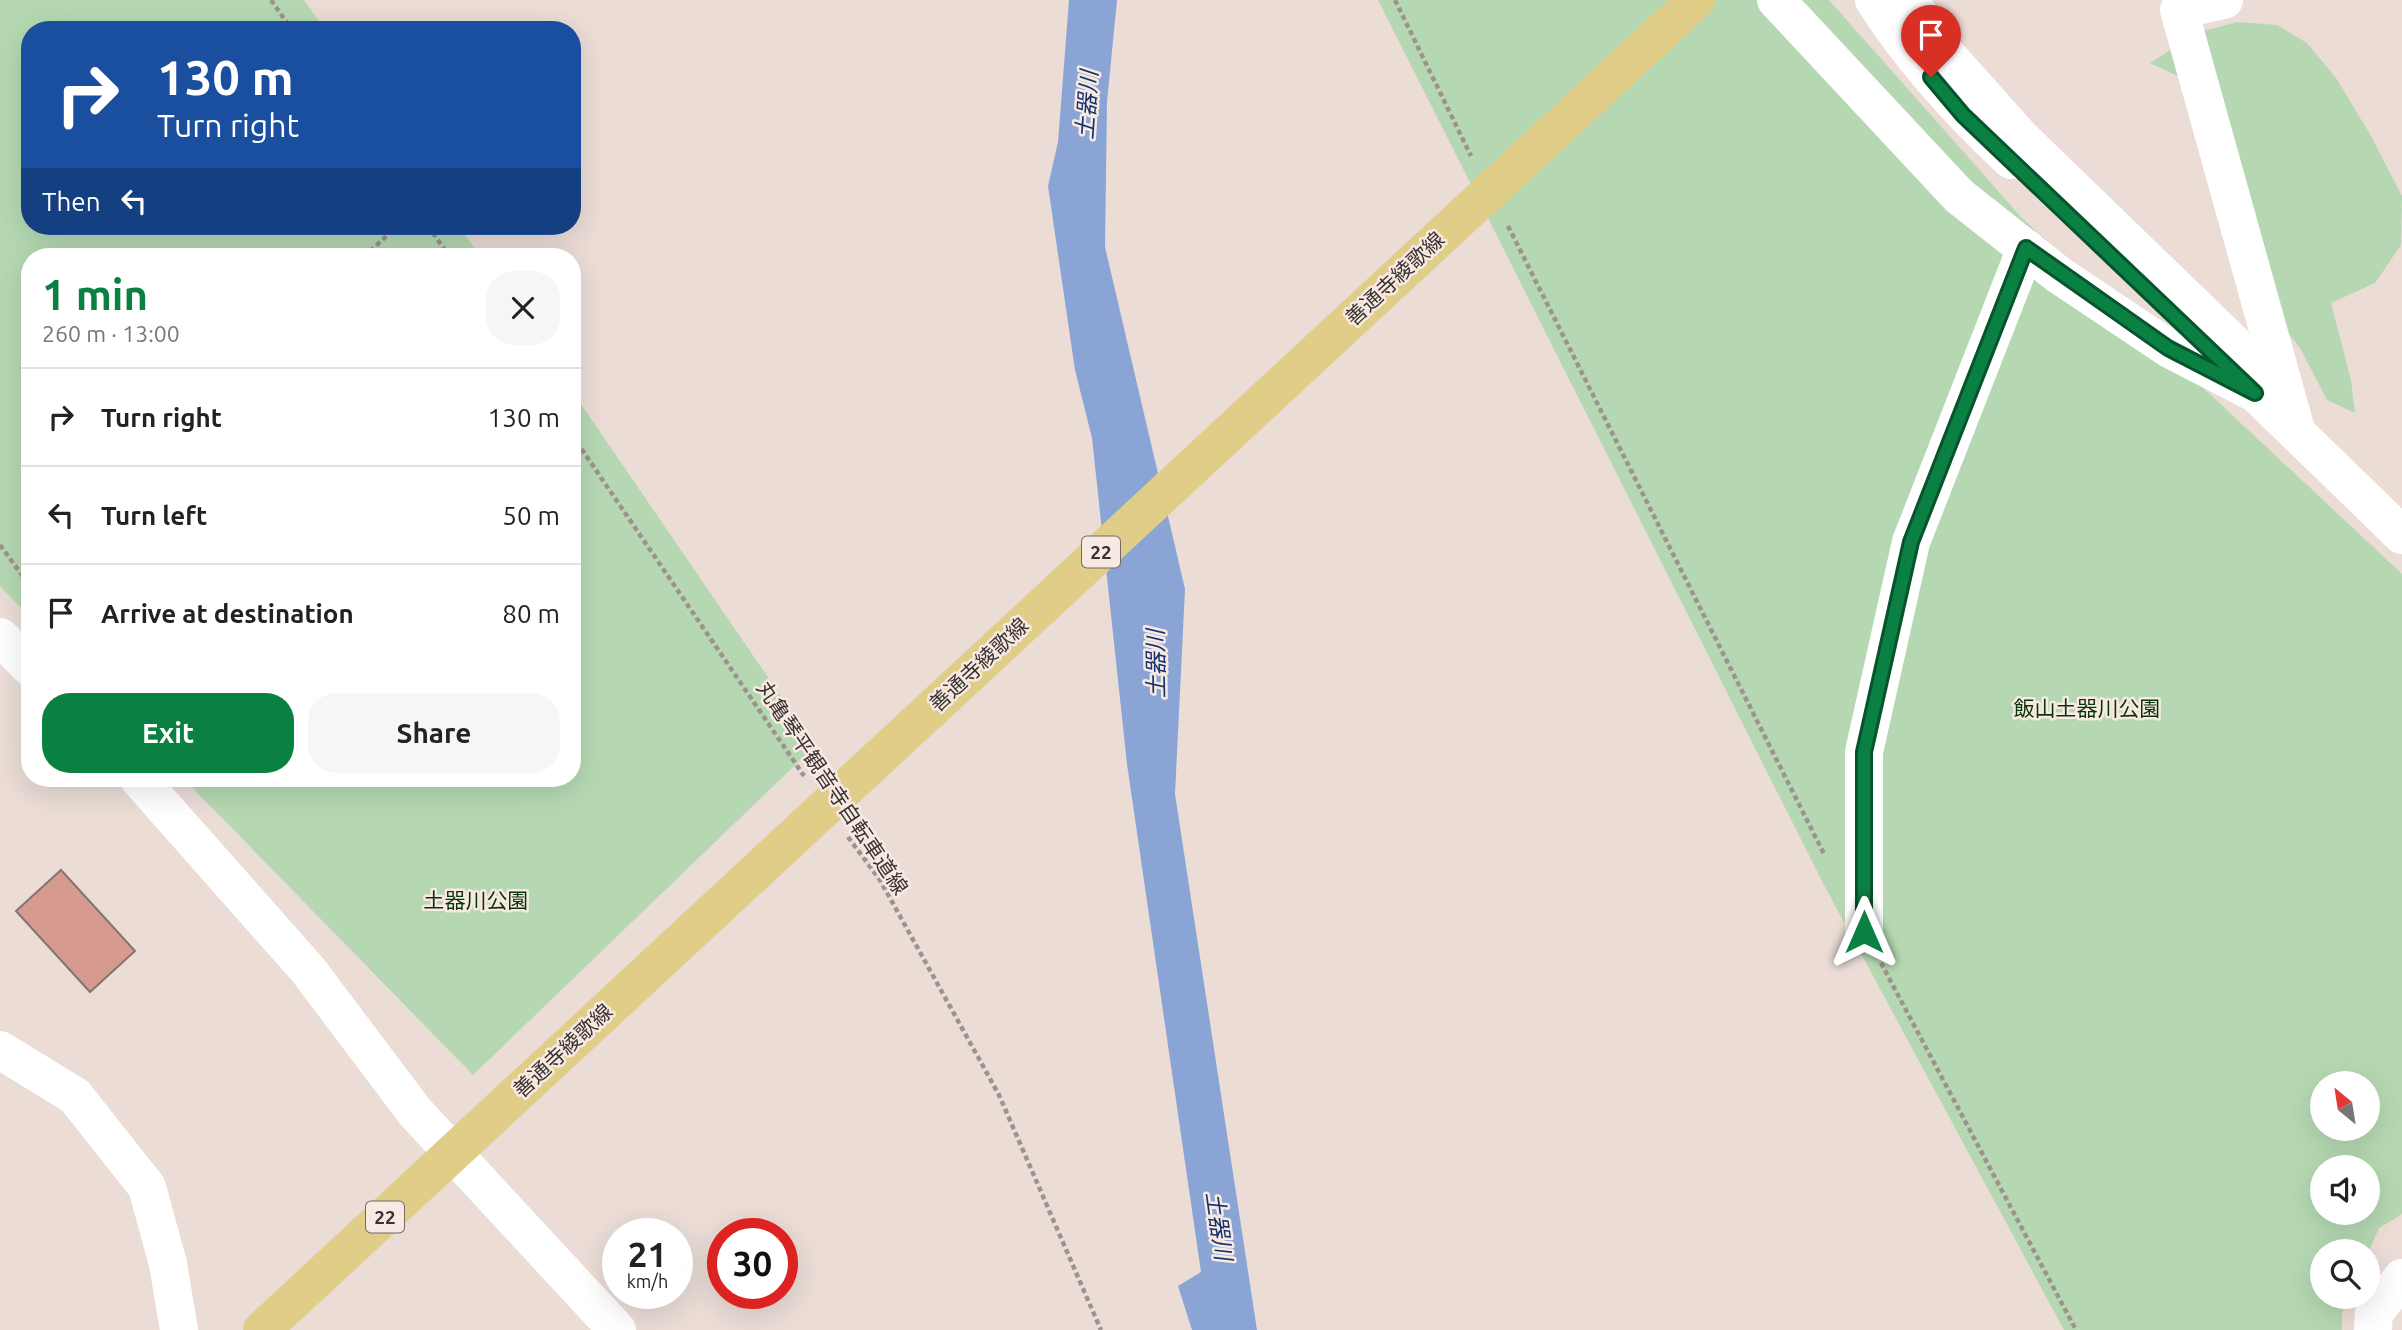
<!DOCTYPE html>
<meta charset="utf-8">
<style>
body{margin:0;font-family:Ubuntu,"Noto Sans JP",sans-serif;background:#f6f6f6;color:#222;height:100vh;display:flex;flex-direction:column;font-size:26px;white-space:nowrap}
*{box-sizing:border-box;margin:0}
p{font-size:23px;color:#767676}
.icon{flex:none;width:38px;height:38px;fill:none;stroke:currentColor;stroke-width:2;stroke-linecap:round;stroke-linejoin:round}
.map{position:relative;flex:1;overflow:hidden}
.sheet{position:absolute;left:21px;top:248px;width:560px;height:539px;display:flex;flex-direction:column;background:#fff;border-radius:28px;box-shadow:0 7px 28px #0002}
.sheet>*{flex:none}
.guide{position:absolute;left:21px;top:21px;width:560px;height:214px;border-radius:28px;box-shadow:0 7px 28px #0002;background:#1a4fa0;color:#fff;overflow:hidden}
.needle{width:46px;rotate:330deg}
.controls{position:absolute;left:2310px;top:1071px;display:grid;gap:14px}
.controls a{display:grid;place-items:center;width:70px;height:70px;border-radius:50%;background:#fff;box-shadow:0 7px 28px #0002;font-size:35px}
.speed{position:absolute;left:602px;top:1218px;display:flex;gap:14px;font-size:35px;font-weight:700;text-align:center}
.speed>*{display:grid;place-content:center;width:91px;height:91px;border-radius:50%;background:#fff;box-shadow:0 7px 28px #0002;line-height:1}
.speed small{font-size:18px;font-weight:400}
.speed .limit{border:10px solid #d22;background:#fff;color:#111}
.pin{position:absolute;display:grid;place-items:center;width:60px;height:60px;color:#fff;margin:-72px -30px;border-radius:50% 50% 50% 0;rotate:-45deg;box-shadow:0 0 7px #0007}
.pin .icon{rotate:45deg}
.me{position:absolute;width:77px;margin:-38px;rotate:0deg;stroke-linejoin:round;filter:drop-shadow(0 0 5px #0008)}
.turn{display:flex;align-items:center;gap:24px;height:147px;padding:0 21px;font-size:32px}
.turn .icon{width:91px;height:91px;stroke-width:2.5}
.turn b{display:block;font-size:49px;line-height:60px}
.then{display:flex;align-items:center;height:66px;padding:0 21px;background:#0003;gap:14px;font-size:26px}
.round{display:grid;place-items:center;flex:none;width:74px;height:74px;border-radius:28px;background:#f6f6f6}
.overview{display:flex;align-items:center;justify-content:space-between;height:119px;padding:0 21px}
h1{font-size:42px;font-weight:700;line-height:52px;color:#0b8043}
.action{display:flex;gap:14px;margin-top:auto;padding:14px 21px}
.action a{flex:1;height:80px;border-radius:28px;background:#0b8043;color:#fff;font-size:28px;font-weight:700;line-height:80px;text-align:center}
.action a+a{background:#f6f6f6;color:#222}
ul{padding:0;list-style:none}
li{display:flex;align-items:center;gap:21px;height:98px;padding:0 21px;border-top:2px solid #e0e0e0}
li div{flex:1}
li b{display:block;font-size:26px}
li em{font-style:normal}
.map>svg:first-child{display:block}
.green{fill:#b5d8b2;fill-rule:evenodd}
.water{fill:#8aa5d5}
.building{fill:#d79a8f;stroke:#837573;stroke-width:2}
.lines{fill:none;stroke-linecap:round;stroke-linejoin:round}
.path{stroke:#9d928e;stroke-width:4.5;stroke-dasharray:5 3.5;stroke-linecap:butt}
.street{stroke:#fff;stroke-width:38}
.primary{stroke:#dfcd88;stroke-width:38}
.route-casing{stroke:#07532c;stroke-width:18}
.route{stroke:#0b8043;stroke-width:12}
.labels{text-anchor:middle;stroke-width:5;stroke-linejoin:round;paint-order:stroke}
.shield{fill:#f8eae3;stroke:#726966;stroke-width:2}
.shield-label{font-size:19px;font-weight:bold;fill:#383230}
.street-label{font-size:21px;fill:#383230;stroke:#f8eae3}
.park-label{font-size:21px;fill:#083408;stroke:#f8eae3}
.water-label{font-size:23px;font-style:italic;fill:#15346d;stroke:#f8eae3}
</style>
<div class="map">
<svg width="2402" height="1330" viewBox="0 0 2402 1330">
<rect width="100%" height="100%" fill="#ebdcd6"/>
<!-- green -->
<g class="green">
<path d="M0 0H304L325 30H30V226H459L481 257H30V617L0 586Z"/>
<path d="M1378 0H1829L2022 218 2402 574V1214L2379 1228 2368 1253 2322 1251V1297H2349L2342 1313V1330H2064L1824 885ZM2322 1083H2368V1129H2322ZM2322 1167H2368V1213H2322Z"/>
<path d="M2238 22 2277 25 2307 43 2336 78 2371 136 2402 196 2401 245 2375 283 2331 303 2351 380 2355 413 2327 400 2300 348 2278 320 2205 89 2150 63 2199 32Z"/>
<path d="M572 391 815 746 473 1075 184 779H572Z"/>
</g>
<!-- water -->
<path class="water" d="M1069 0H1117L1107 102 1105 247 1185 589 1175 794 1257 1330H1192L1178 1286 1201 1272 1127 764 1092 438 1075 370 1048 186 1058 142Z"/>
<!-- building -->
<path class="building" d="M61 870 135 951 90 992 16 911Z"/>
<g class="lines">
<!-- path -->
<g class="path">
<path d="M271 0 292 30"/>
<path d="M1395 0 1471 156"/>
<path d="M428 226 450 257"/>
<path d="M1508 226 1825 856"/>
<path d="M364 257 397 226"/>
<path d="M572 435 804 776"/>
<path d="M0 545 30 586"/>
<path d="M848 837 880 880 999 1095 1101 1330"/>
<path d="M1881 963 2076 1330"/>
</g>
<!-- street -->
<g class="street">
<path d="M1776 0 1959 196 2059 275 2168 348 2255 393 2233 343 2021 138 1937 44 1910 0"/>
<path d="M1874 0C1912 60 1959 111 2011 160"/>
<path d="M2224 0 2179 10 2296 430"/>
<path d="M2237 375 2402 535"/>
<path d="M0 637 30 667"/>
<path d="M139 779 308 970 415 1112 617 1330"/>
<path d="M1864 932V752L1911 542 2026 248"/>
<path d="M0 1050 75 1096 147 1187 168 1264 179 1330"/>
<path d="M2373 1330 2374 1313 2402 1278"/>
</g>
<!-- primary -->
<path class="primary" d="M262 1330 1696 0"/>
</g>
<g class="lines">
<!-- route casing -->
<g class="route-casing">
<path id="route" d="M1864 932V752L1911 542 2026 248 2168 348 2255 393 1963 115 1931 77"/>
</g>
<!-- route -->
<use href="#route" class="route"/>
</g>
<g class="labels">
<!-- shield labels -->
<g class="shield">
<rect x="1082" y="536.5" width="38" height="31" rx="5"/>
<rect x="366" y="1201.5" width="38" height="31" rx="5"/>
</g>
<g class="shield-label">
<text x="1101" y="559">22</text>
<text x="385" y="1224">22</text>
</g>
<!-- street labels -->
<g class="street-label">
<text transform="translate(1395 279) rotate(-43)" y="7">善通寺綾歌線</text>
<text transform="translate(979 665) rotate(-43)" y="7">善通寺綾歌線</text>
<text transform="translate(832 788) rotate(56)" y="7">丸亀琴平観音寺自転車道線</text>
<text transform="translate(563 1051) rotate(-43)" y="7">善通寺綾歌線</text>
</g>
<!-- park labels -->
<g class="park-label">
<text x="2087" y="716">飯山土器川公園</text>
<text x="476" y="908">土器川公園</text>
</g>
<!-- water labels -->
<g class="water-label">
<text transform="translate(1087 105) rotate(-86)" y="8">土器川</text>
<text transform="translate(1156 664) rotate(-91)" y="8">土器川</text>
<text transform="translate(1219 1226) rotate(82)" y="8">土器川</text>
</g>
</g>
</svg>
<div class="controls">
<a><svg class="needle" viewBox="-14 -14 28 28"><path d="M0-13l5 13h-10z" fill="#e53935"/><path d="M0 13l5-13h-10z" fill="#767676"/></svg></a>
<a><svg class="icon" aria-label="sound" viewBox="0 0 24 24"><path d="M4 9h4l5-4v14l-5-4H4zM17 9q2 3 0 6"/></svg></a>
<a><svg class="icon" aria-label="search" viewBox="0 0 24 24"><circle cx="10" cy="10" r="6"/><path d="M15 15l6 6"/></svg></a>
</div>
<div class="speed"><div>21<small>km/h</small></div><div class="limit">30</div></div>
<div class="pin" style="left:1931px;top:77px;background:#d93025"><svg class="icon" aria-label="arrive" viewBox="0 0 24 24"><path d="M6 21V4h12l-3 4 3 4H6"/></svg></div>
<svg class="me" style="left:1864px;top:932px" viewBox="-20 -20 40 40"><path d="M0-17L14 15 0 8-14 15z" fill="#0b8043" stroke="#fff" stroke-width="4"/></svg>
<div class="guide">
<div class="turn"><svg class="icon" aria-label="right" viewBox="0 0 24 24"><path d="M7 20v-9h11M14 6l5 5-5 5"/></svg><div><b>130 m</b>Turn right</div></div>
<div class="then">Then<svg class="icon" aria-label="left" viewBox="0 0 24 24"><path d="M17 20v-9H6M10 6l-5 5 5 5"/></svg></div>
</div>
<section class="sheet">
<div class="overview"><div><h1>1 min</h1><p>260 m · 13:00</p></div><a class="round"><svg class="icon" aria-label="close" viewBox="0 0 24 24"><path d="M6 6l12 12M18 6L6 18"/></svg></a></div>
<ul>
<li><svg class="icon" aria-label="right" viewBox="0 0 24 24"><path d="M7 20v-9h11M14 6l5 5-5 5"/></svg><div><b>Turn right</b></div><em>130 m</em></li>
<li><svg class="icon" aria-label="left" viewBox="0 0 24 24"><path d="M17 20v-9H6M10 6l-5 5 5 5"/></svg><div><b>Turn left</b></div><em>50 m</em></li>
<li><svg class="icon" aria-label="arrive" viewBox="0 0 24 24"><path d="M6 21V4h12l-3 4 3 4H6"/></svg><div><b>Arrive at destination</b></div><em>80 m</em></li>
</ul>
<div class="action"><a>Exit</a><a>Share</a></div>
</section>
</div>
